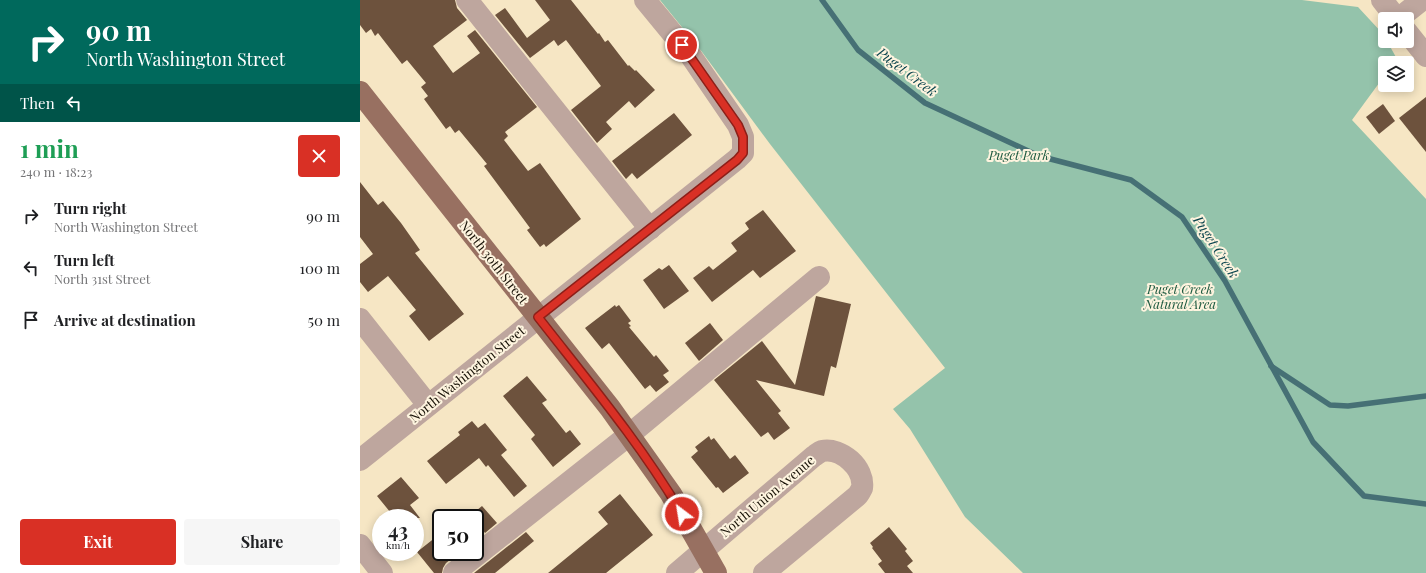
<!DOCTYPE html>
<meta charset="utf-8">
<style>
body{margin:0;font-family:"Playfair Display",serif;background:#f6f6f6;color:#202124;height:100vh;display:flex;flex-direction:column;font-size:15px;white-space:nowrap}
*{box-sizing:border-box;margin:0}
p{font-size:13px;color:#757577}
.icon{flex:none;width:22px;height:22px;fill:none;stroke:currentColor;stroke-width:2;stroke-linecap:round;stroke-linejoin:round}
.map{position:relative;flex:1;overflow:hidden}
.side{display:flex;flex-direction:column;background:#fff;width:360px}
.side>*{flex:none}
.guide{background:#00695c;color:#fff;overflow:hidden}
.buttons{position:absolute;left:1018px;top:12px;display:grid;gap:8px}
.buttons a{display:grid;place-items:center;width:36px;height:36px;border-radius:4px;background:#fff;box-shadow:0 2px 10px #0003;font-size:20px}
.speed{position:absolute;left:12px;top:509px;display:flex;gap:8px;font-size:20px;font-weight:700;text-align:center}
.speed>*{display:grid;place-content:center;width:52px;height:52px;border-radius:50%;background:#fff;box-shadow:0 2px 10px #0003;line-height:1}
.speed small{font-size:10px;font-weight:400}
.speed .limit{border:2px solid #111;border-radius:6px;background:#fff;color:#111}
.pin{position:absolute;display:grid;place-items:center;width:34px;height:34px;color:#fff;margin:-17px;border:2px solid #fff;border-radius:50%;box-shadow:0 1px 4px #0007}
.me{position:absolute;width:44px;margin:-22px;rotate:329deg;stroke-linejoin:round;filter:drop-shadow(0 0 3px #0008)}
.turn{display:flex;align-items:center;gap:14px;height:84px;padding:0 20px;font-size:18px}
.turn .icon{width:52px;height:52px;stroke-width:2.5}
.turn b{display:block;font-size:28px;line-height:34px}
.then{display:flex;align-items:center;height:38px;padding:0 20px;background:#0003;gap:8px;font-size:15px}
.round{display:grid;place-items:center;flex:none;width:42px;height:42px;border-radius:4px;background:#f6f6f6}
.overview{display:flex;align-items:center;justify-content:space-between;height:68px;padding:0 20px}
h1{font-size:24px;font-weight:700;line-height:30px;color:#1e9e55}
.cta{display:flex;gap:8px;margin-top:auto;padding:8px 20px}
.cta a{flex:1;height:46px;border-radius:4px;background:#d93025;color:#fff;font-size:16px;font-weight:700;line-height:46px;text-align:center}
.cta a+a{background:#f6f6f6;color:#202124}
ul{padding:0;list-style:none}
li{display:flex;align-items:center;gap:12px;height:52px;padding:0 20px}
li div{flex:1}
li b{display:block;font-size:15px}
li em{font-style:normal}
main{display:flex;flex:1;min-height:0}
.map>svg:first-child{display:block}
.green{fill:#94c3ab}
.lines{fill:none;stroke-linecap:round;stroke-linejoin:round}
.stream{stroke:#467075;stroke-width:5.5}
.building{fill:#6d523d}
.minor{stroke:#bea69e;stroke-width:22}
.major{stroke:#987061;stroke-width:22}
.route-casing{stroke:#8d1f18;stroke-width:10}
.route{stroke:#d93025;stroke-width:7}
.labels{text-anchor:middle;stroke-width:4;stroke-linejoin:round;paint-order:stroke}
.park-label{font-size:13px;font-style:italic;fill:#1d5a40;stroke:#fef4df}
.street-label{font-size:13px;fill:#171106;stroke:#fef4df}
.water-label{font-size:14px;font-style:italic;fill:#0b454e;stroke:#fef4df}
</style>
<main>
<section class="side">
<div class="guide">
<div class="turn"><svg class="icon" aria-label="right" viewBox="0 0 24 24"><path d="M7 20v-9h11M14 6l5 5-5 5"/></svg><div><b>90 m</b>North Washington Street</div></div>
<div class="then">Then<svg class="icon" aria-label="left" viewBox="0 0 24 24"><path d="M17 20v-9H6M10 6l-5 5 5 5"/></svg></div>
</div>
<div class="overview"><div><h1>1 min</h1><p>240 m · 18:23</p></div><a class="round" style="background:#d93025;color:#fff"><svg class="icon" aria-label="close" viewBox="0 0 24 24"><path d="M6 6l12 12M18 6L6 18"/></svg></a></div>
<ul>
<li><svg class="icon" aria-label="right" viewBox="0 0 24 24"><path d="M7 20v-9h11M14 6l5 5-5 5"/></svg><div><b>Turn right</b><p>North Washington Street</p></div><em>90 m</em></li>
<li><svg class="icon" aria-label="left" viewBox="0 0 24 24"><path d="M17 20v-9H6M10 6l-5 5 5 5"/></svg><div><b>Turn left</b><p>North 31st Street</p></div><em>100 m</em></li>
<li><svg class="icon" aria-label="arrive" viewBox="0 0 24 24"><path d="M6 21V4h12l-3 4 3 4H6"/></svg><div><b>Arrive at destination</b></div><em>50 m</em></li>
</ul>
<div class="cta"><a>Exit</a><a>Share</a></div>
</section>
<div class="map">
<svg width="1066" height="573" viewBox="0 0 1066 573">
<rect width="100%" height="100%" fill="#f6e6c4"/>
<!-- green -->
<path class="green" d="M300 0H942L998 7 1023 34 1025 41H1027L1037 59 1034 63H1025V75L992 120 1066 199V573H663L605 517 550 429 533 409 585 368 410 144 342 52Z"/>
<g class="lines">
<!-- stream -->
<g class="stream">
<path d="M462 0 498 50 565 103 679 156 771 180 822 217 865 281 953 442 1004 496 1066 504"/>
<path d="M911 366 970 405 988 406 1066 396"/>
</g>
</g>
<!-- building -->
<g class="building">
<path d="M0 0H95L97 8 107 20 73 46 93 73 120 53 107 36 115 30 177 107 145 132 148 136 144 140 168 171 180 163 221 219 186 247 184 244 180 247 167 230 170 228 124 166 127 164 99 130 95 133 90 126 86 129 64 99 68 96 61 87 66 83 47 60 42 64 18 33 15 36 11 29 6 33 0 25Z"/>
<path d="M175 0H211L238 34 239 33 245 42 248 40 268 66 269 65 275 71 276 70 295 90 275 108 269 101 246 122 252 129 237 143 211 110 241 86 206 40 198 46 194 40 170 58 135 15 145 8 167 38 190 20Z"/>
<path d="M1066 97V152L1039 118Z"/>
<path d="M1023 104 1035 121 1019 134 1006 117Z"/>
<path d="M314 113 332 135 277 179 272 173 266 179 252 161Z"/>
<path d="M0 182 18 205 23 201 41 223 60 250 55 253 104 314 69 341 49 316 56 310 28 276 8 292 0 282V264L13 254 0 237Z"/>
<path d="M403 210 436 251 400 278 393 270 352 302 333 278 349 266 353 270 377 251 371 243 389 229 385 223Z"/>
<path d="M309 265 329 291 304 309 283 280 299 268 302 270Z"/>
<path d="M456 296 491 304 476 368 471 366 464 396 396 380 421 411 418 413 430 428 414 440 408 432 401 437 354 380 402 341 435 385Z"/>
<path d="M255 305 256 307 259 305 271 321 268 323 271 326 269 327 294 357 296 355 309 371 303 375 309 382 296 392 290 385 285 389 249 343 242 349 225 328Z"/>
<path d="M350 323 363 340 339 361 325 343Z"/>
<path d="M167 376 187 400 182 403 206 433 210 430 221 444 193 467 171 439 175 435 143 396Z"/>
<path d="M112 421 118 428 125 423 147 450 141 455 167 486 154 497 128 465 126 467 119 458 86 484 67 461 100 435 98 432Z"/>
<path d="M349 436 351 440 354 438 370 459 375 455 389 473 363 493 358 487 356 488 331 457 338 451 335 447Z"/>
<path d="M41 477 59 498 50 505 60 518H35L17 496Z"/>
<path d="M260 494 293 535 246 573H188L248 524 238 512Z"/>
<path d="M122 506 137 523 125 533 115 520V518L111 515Z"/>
<path d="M529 527 547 549 545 551 553 561 547 566 553 573H525L518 564 522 561 512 548 513 547 510 543Z"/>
<path d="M166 532 174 541 135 573H114Z"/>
<path d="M81 533V552H100L86 563 83 568 82 573H74L57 552Z"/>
</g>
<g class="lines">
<!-- minor -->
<g class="minor">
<path d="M107 0 290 229"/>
<path d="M1022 0 1037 19"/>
<path d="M1038 19 1062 0"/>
<path d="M1047 32 1066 56"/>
<path d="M0 319 68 405"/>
<path d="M0 460C125 359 252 260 377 159L383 153V137L378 125 331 56 285 0"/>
<path d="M0 545 22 573"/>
<path d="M94 573 269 435 459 277"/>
<path d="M317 573 454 456C456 455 459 452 462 451 481 447 505 468 502 488 501 490 499 494 497 496L404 573"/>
</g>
<!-- major -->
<path class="major" d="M0 92 250 408 311 494 356 573"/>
</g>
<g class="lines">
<!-- route casing -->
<g class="route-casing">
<path id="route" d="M322 45 378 125 383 137V153L377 160 178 317C228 381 281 444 322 514"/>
</g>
<!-- route -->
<use href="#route" class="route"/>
</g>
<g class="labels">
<!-- park labels -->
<g class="park-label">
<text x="659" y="160">Puget Park</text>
<text x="820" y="294">Puget Creek<tspan x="820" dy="15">Natural Area</tspan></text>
</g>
<!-- street labels -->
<g class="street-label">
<text transform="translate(134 262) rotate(52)" y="5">North 30th Street</text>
<text transform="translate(107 374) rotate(-39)" y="5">North Washington Street</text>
<text transform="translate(407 496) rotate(-40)" y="5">North Union Avenue</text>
</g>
<!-- water labels -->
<g class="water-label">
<text transform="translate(547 72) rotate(37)" y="5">Puget Creek</text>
<text transform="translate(856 247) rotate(57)" y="5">Puget Creek</text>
</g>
</g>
</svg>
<div class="buttons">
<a><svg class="icon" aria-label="sound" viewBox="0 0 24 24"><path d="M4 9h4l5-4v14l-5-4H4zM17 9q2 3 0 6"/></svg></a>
<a><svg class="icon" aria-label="layers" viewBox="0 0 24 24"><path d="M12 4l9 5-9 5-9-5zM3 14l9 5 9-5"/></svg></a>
</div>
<div class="speed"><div>43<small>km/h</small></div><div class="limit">50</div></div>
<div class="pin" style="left:322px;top:45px;background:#d93025"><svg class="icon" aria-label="arrive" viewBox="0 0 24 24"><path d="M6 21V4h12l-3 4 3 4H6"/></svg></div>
<svg class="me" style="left:322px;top:514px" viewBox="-20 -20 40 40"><circle r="17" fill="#d93025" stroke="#fff" stroke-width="3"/><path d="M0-11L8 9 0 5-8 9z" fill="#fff"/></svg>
</div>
</main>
